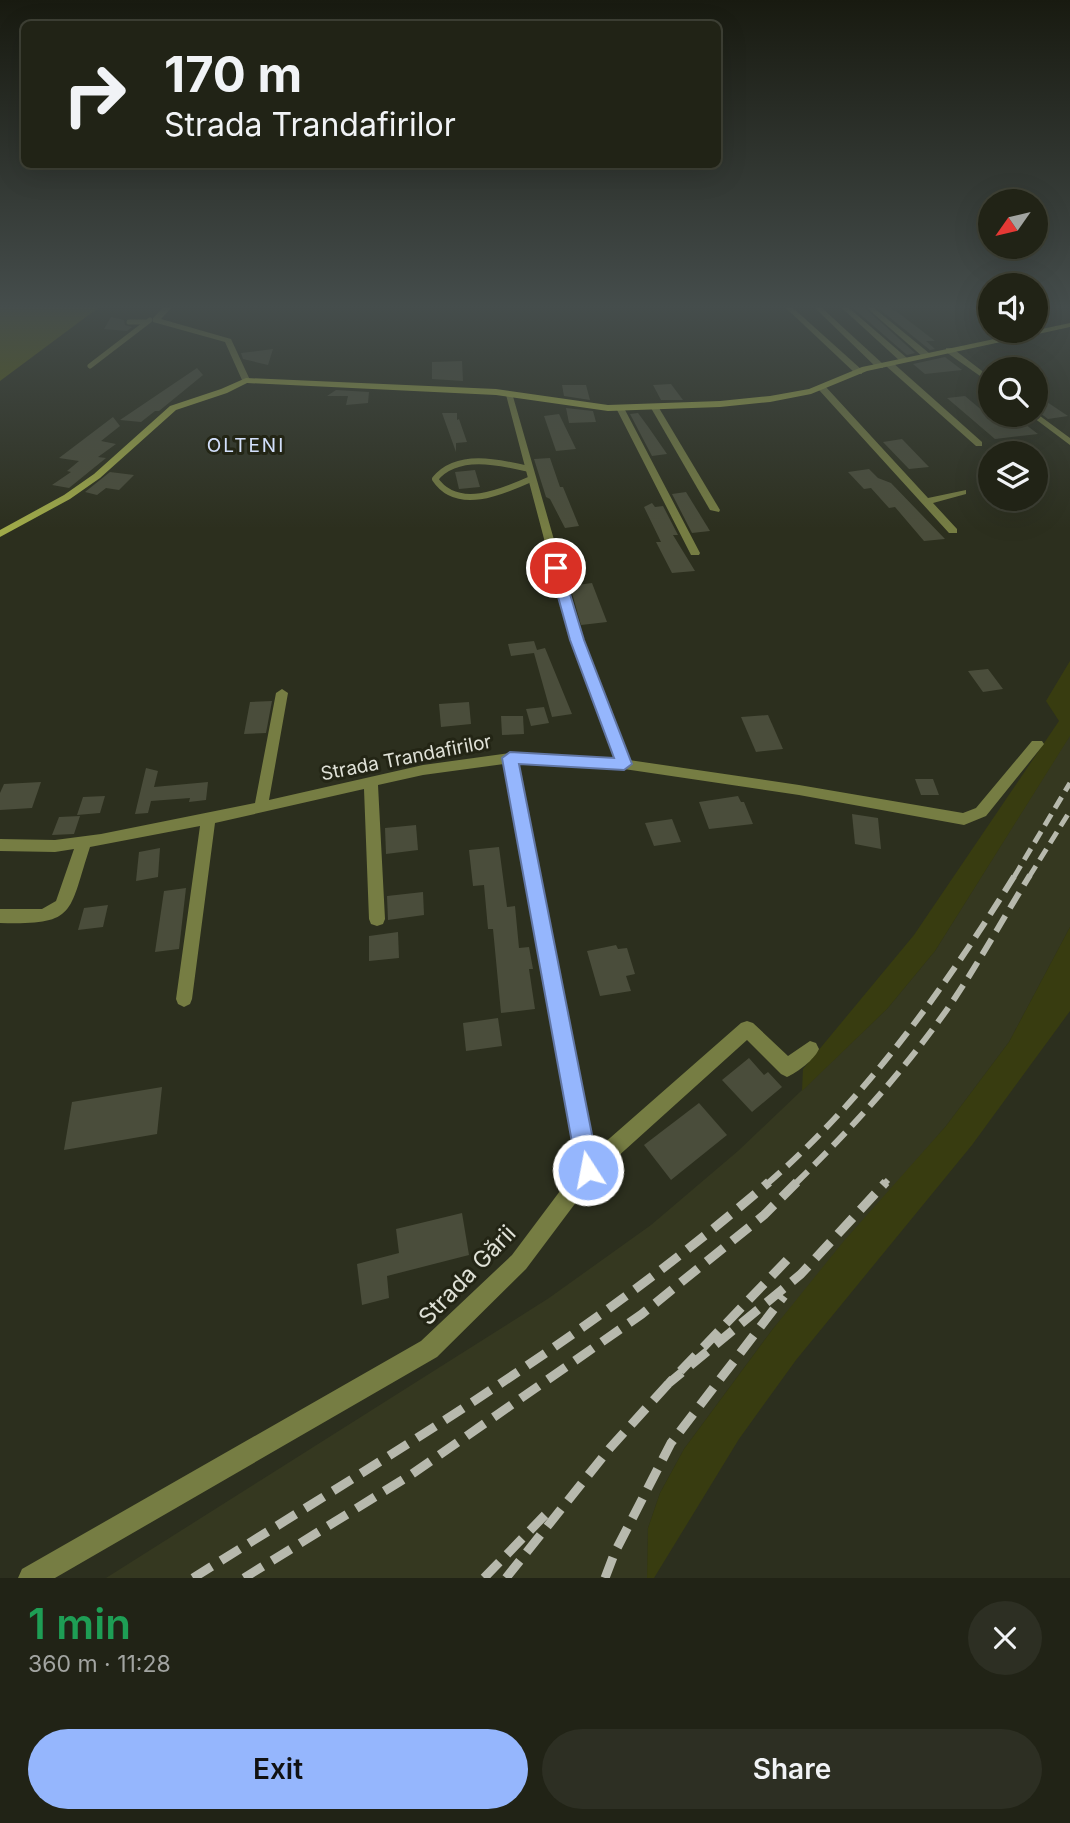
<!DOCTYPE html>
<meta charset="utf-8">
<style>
body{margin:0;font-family:Inter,sans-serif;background:#2d2f23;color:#f1f3f6;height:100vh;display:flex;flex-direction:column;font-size:26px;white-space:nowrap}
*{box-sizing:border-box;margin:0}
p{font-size:23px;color:#a2a4a1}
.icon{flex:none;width:38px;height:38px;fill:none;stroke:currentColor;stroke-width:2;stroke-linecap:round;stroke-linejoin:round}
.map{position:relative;height:1578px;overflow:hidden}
.drawer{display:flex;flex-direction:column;background:#212316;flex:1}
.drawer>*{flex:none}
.banner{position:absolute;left:21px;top:21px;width:700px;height:147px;border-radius:10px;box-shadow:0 7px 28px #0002,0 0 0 2px #3e4035;background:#212316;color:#f1f3f6;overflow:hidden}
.needle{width:46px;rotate:236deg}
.buttons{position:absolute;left:978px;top:189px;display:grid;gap:14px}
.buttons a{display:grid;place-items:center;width:70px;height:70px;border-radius:50%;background:#212316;box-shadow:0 7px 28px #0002,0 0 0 2px #3e4035;font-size:35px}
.pin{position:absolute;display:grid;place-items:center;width:60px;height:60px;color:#fff;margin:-30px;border:4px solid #fff;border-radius:50%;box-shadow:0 2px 7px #0007}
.me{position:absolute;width:77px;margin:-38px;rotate:349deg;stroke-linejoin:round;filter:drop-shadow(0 0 5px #0008)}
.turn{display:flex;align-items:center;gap:24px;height:147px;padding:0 28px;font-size:32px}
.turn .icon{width:91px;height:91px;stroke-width:2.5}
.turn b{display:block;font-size:49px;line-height:60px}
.round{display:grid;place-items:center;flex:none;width:74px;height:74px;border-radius:37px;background:#2d2f23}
.summary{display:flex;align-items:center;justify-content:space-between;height:119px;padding:0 28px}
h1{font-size:42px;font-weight:600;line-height:52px;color:#1e9e55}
.button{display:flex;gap:14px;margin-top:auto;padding:14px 28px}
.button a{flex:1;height:80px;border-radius:42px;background:#95b6fd;color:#111;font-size:28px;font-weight:600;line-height:80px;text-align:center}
.button a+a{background:#2d2f23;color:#f1f3f6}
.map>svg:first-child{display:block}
.built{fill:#353820}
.green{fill:#383c10}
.water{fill:#585f13}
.building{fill:#4a4d3b}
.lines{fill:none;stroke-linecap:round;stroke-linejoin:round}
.lane-far1{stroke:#767d43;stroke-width:5}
.lane{stroke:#767d43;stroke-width:6}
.street{fill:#767d43;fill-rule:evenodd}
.secondary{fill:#a0aa49;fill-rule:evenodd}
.rail-far2{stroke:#b7b9ad;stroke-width:5;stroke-dasharray:13 7;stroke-linecap:butt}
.rail-far1{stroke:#b7b9ad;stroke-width:6;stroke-dasharray:18 9;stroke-linecap:butt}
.rail{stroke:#b7b9ad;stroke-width:9;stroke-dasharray:22 11;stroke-linecap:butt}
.route{fill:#95b6fd;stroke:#6176a4;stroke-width:2}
.labels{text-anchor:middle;stroke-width:6;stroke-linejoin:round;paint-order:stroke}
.far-quarter-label{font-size:19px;letter-spacing:2px;fill:#d3e0fc;stroke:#232515}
.street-label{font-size:19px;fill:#e0e2d8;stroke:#232515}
.near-street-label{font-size:23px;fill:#e0e2d8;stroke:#232515}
</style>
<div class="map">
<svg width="1070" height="1578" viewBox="0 0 1070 1578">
<rect width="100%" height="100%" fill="#2c2f1e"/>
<!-- built -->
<path class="built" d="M1070 735V927L1009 1042 946 1126 772 1330 684 1449 660 1493 648 1528 647 1578H106L549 1298 651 1225 738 1151 887 1009 935 951Z"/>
<!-- green -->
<g class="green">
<path d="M1070 661V736L935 951 887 1009 802 1091 803 1069 914 935 1059 721 1046 701Z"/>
<path d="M1070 927V1011L972 1145 796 1360 739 1439 654 1578H647L648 1528 660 1493 684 1449 772 1330 843 1242 946 1126 1009 1042Z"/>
</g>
<!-- water -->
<path class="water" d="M0 308H98L0 381Z"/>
<!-- building -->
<g class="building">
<path d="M853 308H865L915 353 907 355Z"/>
<path d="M878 308H890L900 314 935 341H926L935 349 930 350Z"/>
<path d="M111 317 124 320 125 325 132 327 127 331 104 329Z"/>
<path d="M273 349 268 365 243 359 241 353Z"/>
<path d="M945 357 962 370 925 374 913 364Z"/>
<path d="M462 361 463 381 432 379V362Z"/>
<path d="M197 368 203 375 159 411H155L141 422 120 420Z"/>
<path d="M671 384 683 400H661L653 385Z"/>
<path d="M562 385H586L590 400 564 396Z"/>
<path d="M336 390 369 392 368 403 346 405 348 396H327Z"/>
<path d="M965 396 984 412 990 411V415H1013L1038 434 995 439 947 398Z"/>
<path d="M1047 402 1068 416 1048 419 1036 410V403Z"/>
<path d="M566 408 593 411 596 422 569 423Z"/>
<path d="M442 413H457V420L459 419 467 442 456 443V452Z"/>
<path d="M638 413 649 428 667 454 652 456 630 414Z"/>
<path d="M559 414 576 449 556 451 544 416Z"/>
<path d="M113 417 120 426 101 441 116 444 98 457 106 458 69 488 52 485 71 472 67 471 79 461 59 458Z"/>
<path d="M902 439 929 467 909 469 883 442Z"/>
<path d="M550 458 560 487H563L579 526 565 528 550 499 546 497 534 459Z"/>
<path d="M869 469 878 478 891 483 945 539 924 541 895 507 889 508 871 488 864 489 848 472Z"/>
<path d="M475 470 480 487 459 489 455 472Z"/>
<path d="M110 472 134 475 119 490 106 488 97 495 85 492Z"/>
<path d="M686 492 710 531 692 533 672 494Z"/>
<path d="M652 503 655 507 663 506 678 535H673L695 571 672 573 656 542H661L644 507Z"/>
<path d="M592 583 607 622 581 625 570 586Z"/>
<path d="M534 641 537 650 545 648 572 714 552 717 534 653 511 656 508 644Z"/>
<path d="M988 669 1003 689 983 692 968 671Z"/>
<path d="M272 701 266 733 244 734 250 702Z"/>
<path d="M469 702 471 724 441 727 439 704Z"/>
<path d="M544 707 549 723 531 726 526 709Z"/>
<path d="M768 715 783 749 756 752 741 717Z"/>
<path d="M501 716H523L524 734 502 735Z"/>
<path d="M146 768 158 771 154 787 208 782 206 800 189 802 190 798 151 801 148 813 135 814Z"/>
<path d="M915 779H933L939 795H921Z"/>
<path d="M41 782 32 808 0 810V793L4 784Z"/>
<path d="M105 796 100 813 77 815 83 797Z"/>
<path d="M738 796 741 802H744L753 824 709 829 699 802Z"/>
<path d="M852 814 878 818 881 849 855 844Z"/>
<path d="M80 816 74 834 52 835 59 817Z"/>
<path d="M672 819 681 842 654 846 645 823Z"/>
<path d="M416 825 418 850 386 854 385 828Z"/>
<path d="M499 847 507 907 515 906 519 948 529 947 533 969H529L535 1009 501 1013 493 929H488L484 885 473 886 469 850Z"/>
<path d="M160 848 158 877 136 881 139 852Z"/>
<path d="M186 888 179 949 155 952 164 891Z"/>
<path d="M423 892 424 915 388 920 387 896Z"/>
<path d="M108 905 103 927 78 930 84 908Z"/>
<path d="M398 932 399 958 369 961V936Z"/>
<path d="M616 945 618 949 627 948 635 974 626 976 631 991 600 996 587 951Z"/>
<path d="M498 1018 502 1046 466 1051 463 1023Z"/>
<path d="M749 1058 764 1075 768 1072 782 1087 752 1112 722 1080Z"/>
<path d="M162 1087 157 1134 64 1150 72 1102Z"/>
<path d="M699 1103 727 1135 671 1180 644 1145Z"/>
<path d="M462 1213 469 1255 387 1276 389 1298 362 1305 357 1264 399 1253 396 1229Z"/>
</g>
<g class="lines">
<!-- lane-far1 -->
<g class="lane-far1">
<path d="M129 322H145"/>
<path d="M90 366 150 320"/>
</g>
<!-- lane -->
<path class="lane" d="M529 469C499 462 457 452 435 479 457 512 502 492 531 479"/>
<!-- street -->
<g class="street">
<path d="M163 308H171L161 319 231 339 250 380 249 382 242 380 225 342 153 322V318Z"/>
<path d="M786 308H793L862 370V374H856Z"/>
<path d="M815 308H822L883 364V368H877Z"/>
<path d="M842 308H849L907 358V362H901Z"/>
<path d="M867 308H874L929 353V357H923Z"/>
<path d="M972 308H979L990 316V321Z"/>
<path d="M1003 331H1012L1018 336 1011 338Z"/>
<path d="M946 348H952L990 377V383L946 352Z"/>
<path d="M886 362H892L982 442V446H976L886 366Z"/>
<path d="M819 386H825L928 498 966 490V494L933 503 957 529V533H949L819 390Z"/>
<path d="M505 391 512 393 583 641 629 760 799 785 963 813 976 808 1032 741H1042L1044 744 986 816 964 825 799 795 624 769 518 763 594 1152 741 1023 747 1021 753 1023 788 1056 810 1041 816 1043 819 1049C814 1060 798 1072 787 1077L781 1074 747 1040 595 1177 526 1269 437 1357 55 1578H18L22 1569 421 1341 512 1255 578 1167 504 764 423 775 378 785 385 919 383 924 377 926 371 924 369 919 364 789 215 823 192 999 190 1004 184 1007 178 1004 176 999 200 826 90 847C68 914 77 925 0 923V909H42L56 901 74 849 55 852 0 851V839L55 840 101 834 255 803 276 693 282 689 288 693 269 800 423 765 510 753 615 759 571 641Z"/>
<path d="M620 405 624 408 700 553 699 555H691L690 553 616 408Z"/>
<path d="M655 405 659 408 720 510 719 512 710 510 651 408Z"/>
<path d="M1036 413 1070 438V445L1030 415H1036Z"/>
</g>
<!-- secondary -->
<path class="secondary" d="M1070 323V327L867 371 811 394 770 402 720 407 608 411 496 395 247 383 227 393 176 410 100 478 70 499 0 537V530L64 495 94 474 170 406 221 389 246 378 496 389 608 405 720 401 770 396 809 389 862 367Z"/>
<!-- rail-far2 -->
<g class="rail-far2">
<path d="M1014 877 1070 783"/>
<path d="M1029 877 1070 811"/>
</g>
<!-- rail-far1 -->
<g class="rail-far1">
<path d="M767 1184C867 1097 945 988 1015 875"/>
<path d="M795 1184C850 1130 901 1074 946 1011 976 968 1002 920 1030 875"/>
<path d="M884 1184 888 1180"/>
</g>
<!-- rail -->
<g class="rail">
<path d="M787 1260 669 1383 801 1274 886 1182"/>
<path d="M193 1578C390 1455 593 1335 769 1182"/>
<path d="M244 1578 412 1474 642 1314 764 1215 797 1182"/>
<path d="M484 1578 545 1515"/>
<path d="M506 1578 610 1448 669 1383"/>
<path d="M605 1578 615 1552 671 1443 784 1296"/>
</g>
</g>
<!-- sky -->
<linearGradient id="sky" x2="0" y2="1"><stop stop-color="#181a10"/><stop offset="0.58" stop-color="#454d4c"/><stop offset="1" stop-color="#454d4c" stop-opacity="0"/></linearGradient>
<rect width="1070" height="529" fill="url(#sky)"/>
<!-- route -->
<path class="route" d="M556 564 562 568 584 640 632 764 624 770 519 764 599 1170 596 1178 588 1181 580 1178 577 1170 502 758 510 752 614 758 570 640 550 568Z"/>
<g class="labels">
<!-- far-quarter labels -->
<g class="far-quarter-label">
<text x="246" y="452">OLTENI</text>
</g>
<!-- street labels -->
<g class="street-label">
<text transform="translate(406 757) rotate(-11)" y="7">Strada Trandafirilor</text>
</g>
<!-- near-street labels -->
<g class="near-street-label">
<text transform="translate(467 1275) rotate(-46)" y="8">Strada Gării</text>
</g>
</g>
</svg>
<div class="buttons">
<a><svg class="needle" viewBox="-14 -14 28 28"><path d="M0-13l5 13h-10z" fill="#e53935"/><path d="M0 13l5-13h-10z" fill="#a2a4a1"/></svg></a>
<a><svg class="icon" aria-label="sound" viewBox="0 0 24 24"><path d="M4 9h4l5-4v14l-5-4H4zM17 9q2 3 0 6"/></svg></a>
<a><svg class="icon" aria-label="search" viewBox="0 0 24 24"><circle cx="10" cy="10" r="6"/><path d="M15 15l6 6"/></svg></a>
<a><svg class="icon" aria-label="layers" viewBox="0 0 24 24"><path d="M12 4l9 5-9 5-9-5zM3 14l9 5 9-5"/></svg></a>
</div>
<div class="pin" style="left:556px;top:568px;background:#d93025"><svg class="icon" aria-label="arrive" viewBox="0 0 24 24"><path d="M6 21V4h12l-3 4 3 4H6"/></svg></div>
<svg class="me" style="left:588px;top:1170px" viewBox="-20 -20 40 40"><circle r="17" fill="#95b6fd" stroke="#fff" stroke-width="3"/><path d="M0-11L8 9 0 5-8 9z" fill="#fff"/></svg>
<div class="banner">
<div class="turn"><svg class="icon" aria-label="right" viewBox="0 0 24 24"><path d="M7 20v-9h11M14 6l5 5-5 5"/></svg><div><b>170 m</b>Strada Trandafirilor</div></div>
</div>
</div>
<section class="drawer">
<div class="summary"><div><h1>1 min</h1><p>360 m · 11:28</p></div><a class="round"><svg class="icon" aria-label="close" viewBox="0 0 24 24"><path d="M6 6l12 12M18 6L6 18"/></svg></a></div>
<div class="button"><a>Exit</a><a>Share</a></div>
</section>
